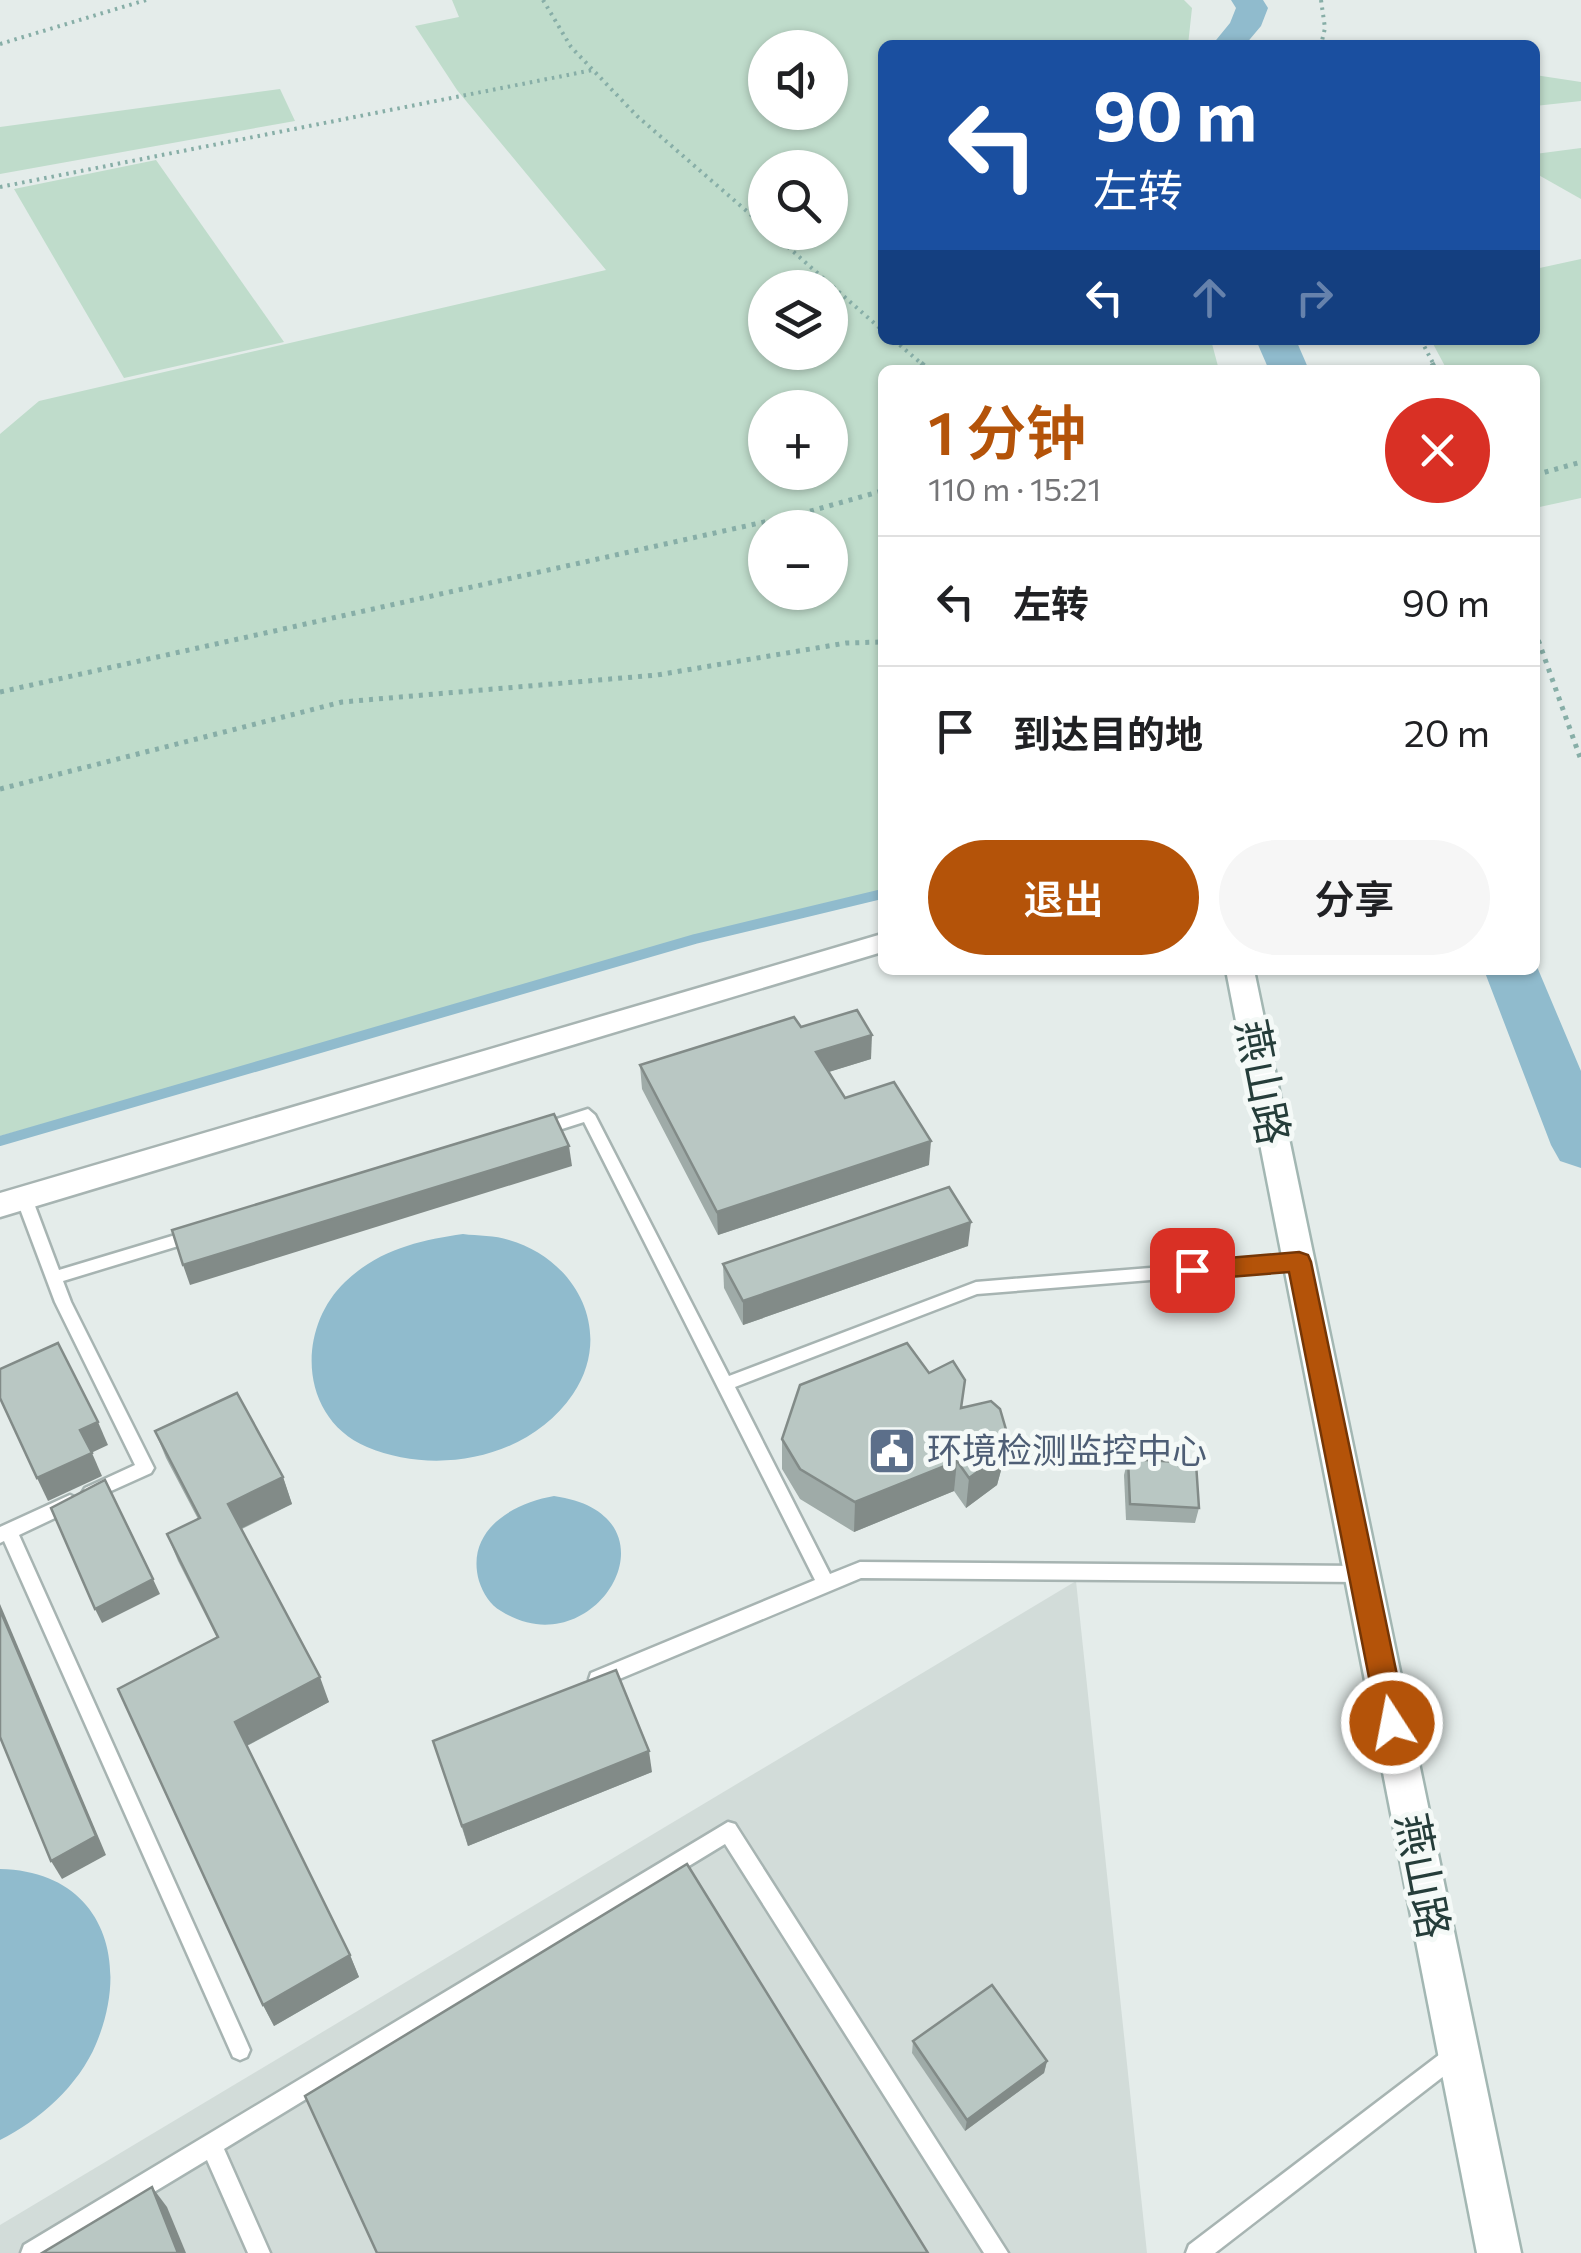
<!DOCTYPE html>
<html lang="zh">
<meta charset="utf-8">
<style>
body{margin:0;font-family:Commissioner,"Noto Sans SC",sans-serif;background:#f6f6f6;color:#202124;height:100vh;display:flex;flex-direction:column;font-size:38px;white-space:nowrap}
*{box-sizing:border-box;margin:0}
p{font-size:32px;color:#757577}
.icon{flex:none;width:55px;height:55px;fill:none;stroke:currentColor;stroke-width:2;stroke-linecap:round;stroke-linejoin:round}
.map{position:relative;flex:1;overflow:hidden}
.details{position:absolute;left:878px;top:365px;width:662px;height:610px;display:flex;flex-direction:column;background:#fff;border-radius:15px;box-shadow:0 2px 8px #0004}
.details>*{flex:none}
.hud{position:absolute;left:878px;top:40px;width:662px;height:305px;border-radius:15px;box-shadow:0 2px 8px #0004;background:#1a4fa0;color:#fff;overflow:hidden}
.fabs{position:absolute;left:748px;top:30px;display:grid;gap:20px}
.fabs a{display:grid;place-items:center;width:100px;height:100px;border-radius:50%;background:#fff;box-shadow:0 2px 8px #0004;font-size:50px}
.pin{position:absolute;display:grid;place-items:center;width:85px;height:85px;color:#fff;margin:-42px;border-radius:20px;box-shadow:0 5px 15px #0006}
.me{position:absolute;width:110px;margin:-55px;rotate:349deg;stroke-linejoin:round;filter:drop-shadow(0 0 8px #0008)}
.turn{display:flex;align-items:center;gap:35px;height:210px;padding:0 50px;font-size:45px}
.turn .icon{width:130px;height:130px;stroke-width:2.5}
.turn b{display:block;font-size:70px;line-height:85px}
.lanes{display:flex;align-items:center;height:95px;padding:0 50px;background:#0003;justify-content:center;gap:50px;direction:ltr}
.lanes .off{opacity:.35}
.round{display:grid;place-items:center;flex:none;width:105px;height:105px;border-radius:52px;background:#f6f6f6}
.overview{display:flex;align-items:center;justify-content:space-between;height:170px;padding:0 50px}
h1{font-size:60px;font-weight:600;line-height:75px;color:#b45309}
.action{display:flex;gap:20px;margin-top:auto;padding:20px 50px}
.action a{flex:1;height:115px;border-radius:60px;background:#b45309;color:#fff;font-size:40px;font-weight:600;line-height:115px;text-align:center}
.action a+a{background:#f6f6f6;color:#202124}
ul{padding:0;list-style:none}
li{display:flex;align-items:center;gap:30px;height:130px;padding:0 50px;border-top:2px solid #e0e0e0}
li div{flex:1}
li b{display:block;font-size:38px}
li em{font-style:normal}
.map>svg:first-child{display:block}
.built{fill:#d2dcd9}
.green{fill:#bfdccb;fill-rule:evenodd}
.water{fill:#90bbcd}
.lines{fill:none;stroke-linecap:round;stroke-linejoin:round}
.stream{stroke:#90bbcd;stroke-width:10}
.river{fill:#90bbcd;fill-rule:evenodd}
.lane-casing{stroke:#a7b4b2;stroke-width:5}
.street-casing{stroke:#a7b4b2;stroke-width:5}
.secondary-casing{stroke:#a3b7b3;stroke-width:5}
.path-far1{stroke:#87aea7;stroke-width:4;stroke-dasharray:2.5 5;stroke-linecap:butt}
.path{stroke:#87aea7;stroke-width:5;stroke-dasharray:4 6;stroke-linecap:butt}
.lane{fill:#fff;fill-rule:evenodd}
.street{fill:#fff;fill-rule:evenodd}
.secondary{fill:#fff;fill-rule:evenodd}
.wall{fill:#9faba8}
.shaded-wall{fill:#828b88}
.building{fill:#b9c7c3;stroke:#828b88;stroke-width:2.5}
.route{fill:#b45309;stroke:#753606;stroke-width:2.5}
.labels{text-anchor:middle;stroke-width:10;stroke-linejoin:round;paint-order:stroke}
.service-label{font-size:35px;fill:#4e5e75;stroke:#f4f9f7;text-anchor:start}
.near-street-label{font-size:42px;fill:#253d3a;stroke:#f4f9f7}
</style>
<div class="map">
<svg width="1581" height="2253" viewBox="0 0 1581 2253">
<rect width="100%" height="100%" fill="#e4ecea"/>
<!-- built -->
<path class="built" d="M1076 1581 1147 2253H0V2225Z"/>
<!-- green -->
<g class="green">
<path d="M452 0H1184L1192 8 1188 45H882V340H1211L1219 370H882V891L0 1136V434L39 401 606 270 457 90 415 26 459 17ZM765 48H830V112H765ZM765 168H830V232H765ZM765 288H830V352H765ZM765 408H830V472H765ZM765 528H830V592H765Z"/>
<path d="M1535 75 1581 82V101L1535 106Z"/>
<path d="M280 89 295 121 0 174V127Z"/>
<path d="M1581 148V199L1535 173V154Z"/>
<path d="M156 160 284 342 124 378 14 189Z"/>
<path d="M1581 259V498L1535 508V370H1447L1431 340H1535V269Z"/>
</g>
<!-- water -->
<g class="water">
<path d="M463 1234C478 1236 495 1235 509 1240 576 1259 615 1332 573 1394 529 1459 436 1476 367 1447 299 1418 296 1329 345 1282 378 1250 420 1240 463 1234Z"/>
<path d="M554 1496C688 1515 595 1671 501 1611 490 1605 483 1593 479 1581 465 1531 512 1503 554 1496Z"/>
<path d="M0 1869C101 1871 132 1959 96 2044 79 2085 39 2121 0 2140Z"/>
</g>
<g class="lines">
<!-- stream -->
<path class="stream" d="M0 1141 695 939 882 894"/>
<!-- river -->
<g class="river">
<path d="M1231 0H1263L1268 8 1261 26 1245 45H1212L1230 23 1236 8Z"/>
<path d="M1256 340H1296L1309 370H1269Z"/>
<path d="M1535 962 1581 1071V1168L1560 1161 1551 1145 1484 970H1535Z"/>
</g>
<!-- lane casing -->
<g class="lane-casing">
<g id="lane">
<path d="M588 1109 595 1115 729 1376 976 1282 1299 1256 1305 1258 1307 1262 1305 1266 1299 1268 977 1294 735 1387 830 1574 860 1562 1362 1566 1368 1568 1371 1574 1368 1580 1362 1582 861 1578 605 1685 598 1688 591 1685 589 1679 591 1673 815 1580 584 1122 540 1136 532 1130 535 1126Z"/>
<path d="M24 1192 29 1194 32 1198 59 1270 192 1230 198 1232 200 1236 198 1240 63 1281 71 1302 154 1468 151 1473 91 1500 85 1498 82 1493 85 1488 135 1465 55 1302 16 1198 19 1194Z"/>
<path d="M70 1495 76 1498 79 1503 76 1508 19 1535 247 2043 250 2050 247 2057 240 2060 233 2057 4 1541 0 1543V1527Z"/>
<path d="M728 1822 735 1824 1008 2253H984L725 1844 224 2149 270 2253H248L207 2160 53 2253H21L24 2245Z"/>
<path d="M1455 2045 1462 2048 1465 2055 1462 2062 1215 2253H1186L1189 2245 1448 2048Z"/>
</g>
</g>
<!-- street casing -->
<g class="street-casing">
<path id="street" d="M882 934V952L0 1217V1193Z"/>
</g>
<!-- secondary casing -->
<g class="secondary-casing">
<path id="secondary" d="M1226 970H1254L1521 2253H1477Z"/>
</g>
<!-- path-far1 -->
<g class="path-far1">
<path d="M543 0 571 47 637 116 765 227"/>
<path d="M1321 0 1325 28 1321 45"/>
<path d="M0 44 146 0"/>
<path d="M0 187 593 70"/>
<path d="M771 232 882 330"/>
<path d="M894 340 923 365"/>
<path d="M1421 340 1434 365"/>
</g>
<!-- path -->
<g class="path">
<path d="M921 363 929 370"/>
<path d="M1432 363 1436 370"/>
<path d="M1535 475 1581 462"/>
<path d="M1535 631 1581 760"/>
<path d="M0 692 800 514 882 491"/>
<path d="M0 789 342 702 657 675 846 643 882 642"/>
</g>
<!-- lane -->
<use href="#lane" class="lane"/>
<!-- street -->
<use href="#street" class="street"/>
<!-- secondary -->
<use href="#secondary" class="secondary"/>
</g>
<!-- wall -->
<g class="wall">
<path d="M801 1027 871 1059 828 1072 845 1098 929 1165 718 1235 642 1089 640 1065Z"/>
<path d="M968 1246 743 1325 724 1288 723 1264Z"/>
<path d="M929 1373 962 1408 1007 1433 1003 1463 997 1485 966 1508 954 1491 854 1532 800 1499 782 1469V1439Z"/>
<path d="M155 1431 283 1477 292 1504 242 1529 329 1702 247 1746 350 1955 359 1977 274 2026 263 2005 217 1638 178 1561 167 1534 198 1519 166 1458Z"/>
<path d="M1128 1459 1199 1508 1195 1523 1126 1520 1124 1475Z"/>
<path d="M433 1741 652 1772 468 1846Z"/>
<path d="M913 2041 1047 2061 1044 2073 965 2131 912 2053Z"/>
</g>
<!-- shaded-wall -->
<g class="shaded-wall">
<path d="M872 1035 871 1059 816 1076V1052Z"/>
<path d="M931 1141 929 1165 718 1235 717 1212Z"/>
<path d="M569 1146 572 1166 190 1285 183 1265Z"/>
<path d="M971 1222 968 1246 743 1325V1301Z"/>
<path d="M98 1422 108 1445 91 1453 80 1430Z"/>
<path d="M1007 1433 1003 1463 997 1485 966 1508 969 1478Z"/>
<path d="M92 1453 102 1476 48 1501 37 1478Z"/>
<path d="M957 1461 954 1491 854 1532 855 1502Z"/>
<path d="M283 1477 292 1504 238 1530 228 1504Z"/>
<path d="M153 1579 160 1594 102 1623 95 1609Z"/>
<path d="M0 1604 106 1855 62 1879 51 1861 0 1610Z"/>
<path d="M320 1677 329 1702 246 1746 235 1722Z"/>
<path d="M649 1751 652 1772 468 1846 462 1826Z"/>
<path d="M350 1955 359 1977 274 2026 263 2005Z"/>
<path d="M1047 2061 1044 2073 965 2131 967 2120Z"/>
<path d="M152 2187 167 2207 186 2253H178Z"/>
</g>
<!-- building -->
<g class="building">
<path d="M857 1010 872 1035 816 1052 845 1098 894 1082 931 1141 717 1212 640 1065 794 1017 801 1027Z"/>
<path d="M554 1114 569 1146 183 1265 172 1230Z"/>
<path d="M949 1187 971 1222 743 1301 723 1264Z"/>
<path d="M58 1343 98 1422 80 1430 92 1453 37 1478 0 1398V1369Z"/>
<path d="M907 1343 929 1373 953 1361 965 1380 961 1408 991 1401 1000 1409 1007 1433 1001 1455 969 1478 957 1461 855 1502 800 1469 782 1439 800 1385Z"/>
<path d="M237 1393 283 1477 228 1504 320 1677 235 1722 350 1955 263 2005 118 1689 218 1637 167 1534 200 1518 155 1431Z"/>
<path d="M1128 1459 1196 1463 1199 1508 1130 1504Z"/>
<path d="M105 1480 153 1579 95 1609 51 1508Z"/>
<path d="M0 1610 96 1836 51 1861 0 1737Z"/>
<path d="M616 1670 649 1751 462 1826 433 1741Z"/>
<path d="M687 1864 928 2253H377L305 2096Z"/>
<path d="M992 1985 1047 2061 967 2120 913 2041Z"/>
<path d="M152 2187 178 2253H42Z"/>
</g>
<!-- route -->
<path class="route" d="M1299 1252 1308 1255 1311 1262 1407 1723 1402 1732 1392 1736 1382 1732 1378 1723 1289 1272 1192 1280 1183 1277 1179 1270 1183 1264 1192 1261Z"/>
<!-- icons -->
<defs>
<g id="civic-square" transform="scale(2.5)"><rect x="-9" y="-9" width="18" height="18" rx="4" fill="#5c6f8a" stroke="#f4f9f7"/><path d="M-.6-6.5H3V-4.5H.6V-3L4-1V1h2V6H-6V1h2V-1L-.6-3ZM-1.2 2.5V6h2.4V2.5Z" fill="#fff"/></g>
</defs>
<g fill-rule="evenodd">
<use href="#civic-square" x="892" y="1451"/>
</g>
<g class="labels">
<!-- service labels -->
<g class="service-label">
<text x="927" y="1463">环境检测监控中心</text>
</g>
<!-- near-street labels -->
<g class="near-street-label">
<text transform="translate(1263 1082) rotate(79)" y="15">燕山路</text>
<text transform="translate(1423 1876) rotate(79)" y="15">燕山路</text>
</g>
</g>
</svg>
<div class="fabs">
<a><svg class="icon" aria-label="sound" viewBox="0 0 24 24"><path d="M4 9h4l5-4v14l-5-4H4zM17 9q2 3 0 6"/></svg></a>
<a><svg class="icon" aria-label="search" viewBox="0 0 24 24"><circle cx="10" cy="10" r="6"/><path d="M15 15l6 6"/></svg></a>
<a><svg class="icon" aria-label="layers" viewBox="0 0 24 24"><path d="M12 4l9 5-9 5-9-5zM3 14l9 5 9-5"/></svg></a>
<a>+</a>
<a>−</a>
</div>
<div class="pin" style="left:1192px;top:1270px;background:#d93025"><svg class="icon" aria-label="arrive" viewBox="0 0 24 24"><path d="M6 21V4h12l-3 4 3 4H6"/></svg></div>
<svg class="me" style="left:1392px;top:1723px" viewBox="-20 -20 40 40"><circle r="17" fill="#b45309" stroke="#fff" stroke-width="3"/><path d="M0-11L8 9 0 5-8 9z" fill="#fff"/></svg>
<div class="hud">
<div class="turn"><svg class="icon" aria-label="left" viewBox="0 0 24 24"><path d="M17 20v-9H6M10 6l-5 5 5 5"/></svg><div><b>90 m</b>左转</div></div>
<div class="lanes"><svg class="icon" aria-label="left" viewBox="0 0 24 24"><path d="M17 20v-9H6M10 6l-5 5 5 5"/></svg><svg class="icon off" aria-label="ahead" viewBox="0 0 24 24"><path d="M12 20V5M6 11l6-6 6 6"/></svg><svg class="icon off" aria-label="right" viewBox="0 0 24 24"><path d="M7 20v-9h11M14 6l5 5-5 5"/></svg></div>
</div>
<section class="details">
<div class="overview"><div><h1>1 分钟</h1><p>110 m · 15:21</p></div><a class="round" style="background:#d93025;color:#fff"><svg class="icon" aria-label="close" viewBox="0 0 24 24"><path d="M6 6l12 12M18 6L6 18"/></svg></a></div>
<ul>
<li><svg class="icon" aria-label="left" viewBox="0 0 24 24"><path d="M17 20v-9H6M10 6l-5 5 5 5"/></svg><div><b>左转</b></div><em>90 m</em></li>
<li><svg class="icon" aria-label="arrive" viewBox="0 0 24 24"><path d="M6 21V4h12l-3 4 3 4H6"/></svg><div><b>到达目的地</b></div><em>20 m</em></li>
</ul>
<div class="action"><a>退出</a><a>分享</a></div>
</section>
</div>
